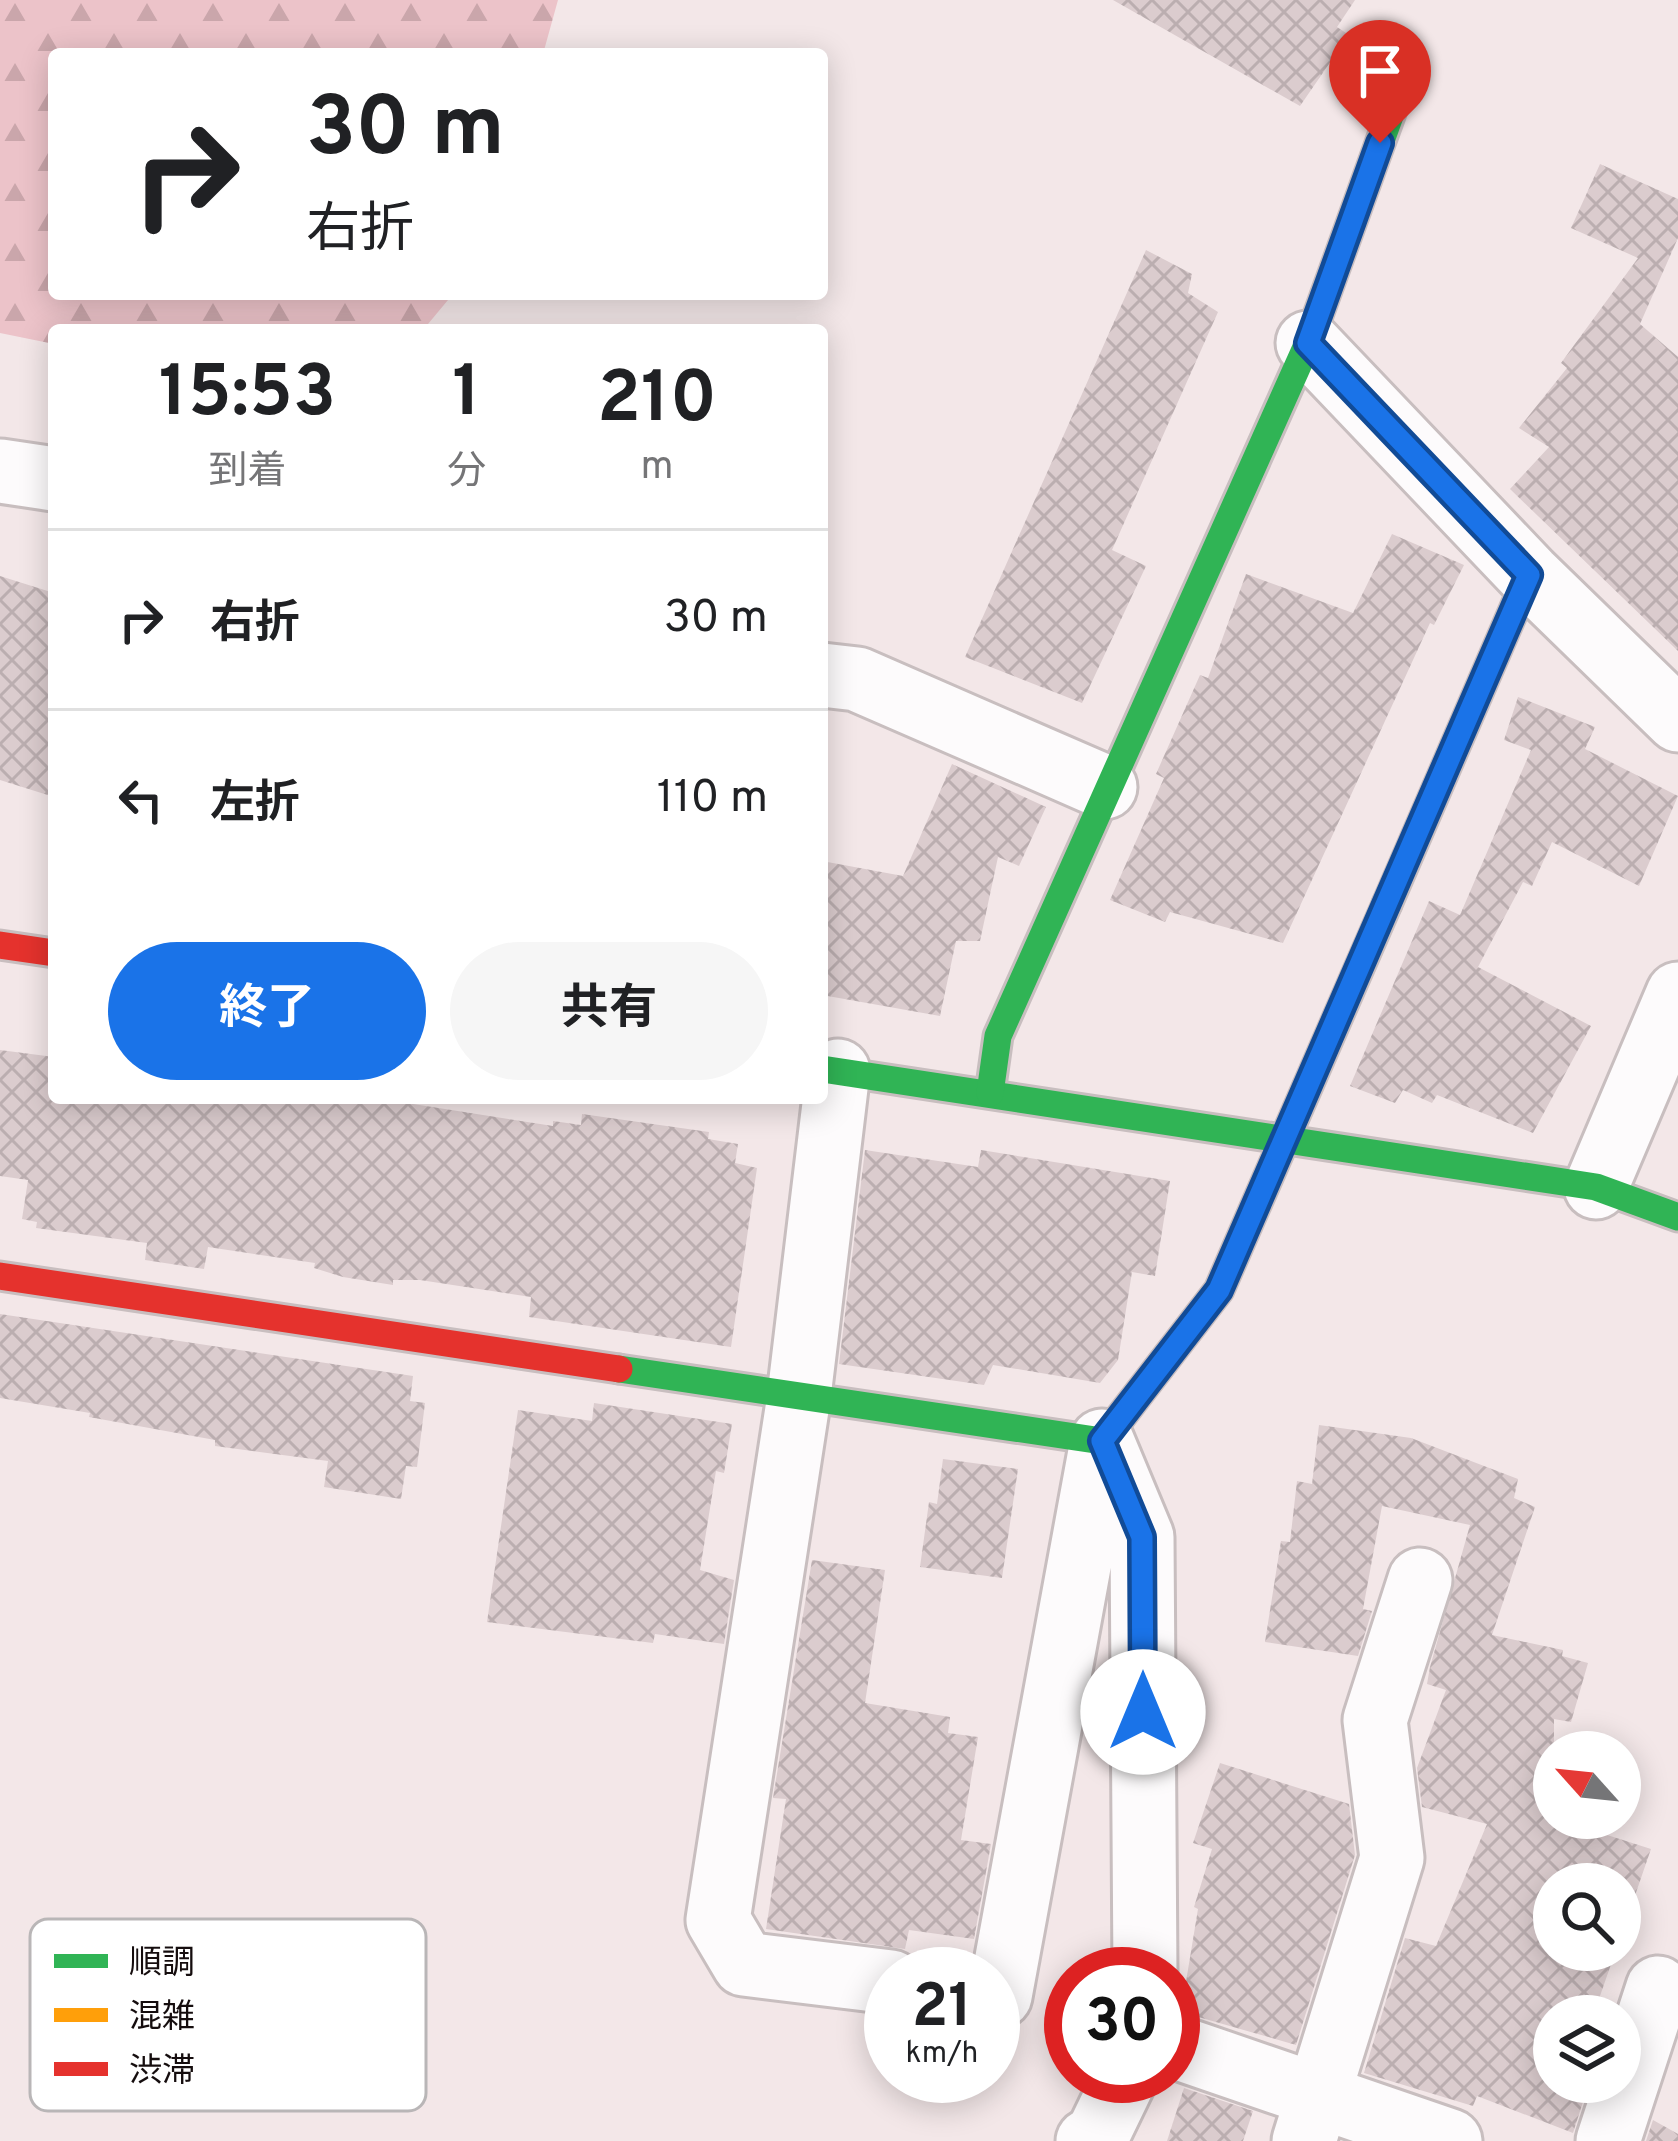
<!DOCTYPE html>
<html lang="ja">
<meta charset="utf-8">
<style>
body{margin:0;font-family:Overpass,"Noto Sans JP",sans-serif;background:#f6f6f6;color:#202124;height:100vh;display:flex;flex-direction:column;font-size:45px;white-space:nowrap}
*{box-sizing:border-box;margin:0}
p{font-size:39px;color:#757577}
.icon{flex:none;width:66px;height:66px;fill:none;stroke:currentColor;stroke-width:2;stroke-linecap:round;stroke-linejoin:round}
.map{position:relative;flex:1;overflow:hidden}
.drawer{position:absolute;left:48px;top:324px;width:780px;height:780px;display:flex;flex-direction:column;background:#fff;border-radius:12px;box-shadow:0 6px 30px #0003}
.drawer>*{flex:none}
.guide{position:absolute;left:48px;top:48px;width:780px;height:252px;border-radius:12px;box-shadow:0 6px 30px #0003;background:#fff;color:#202124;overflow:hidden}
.needle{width:78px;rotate:297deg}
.fabs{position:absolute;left:1533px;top:1731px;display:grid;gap:24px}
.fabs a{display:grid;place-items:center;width:108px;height:108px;border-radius:50%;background:#fff;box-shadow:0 6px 30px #0003;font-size:60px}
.speed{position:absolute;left:864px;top:1947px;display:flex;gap:24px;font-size:60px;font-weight:700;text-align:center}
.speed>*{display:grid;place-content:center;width:156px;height:156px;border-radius:50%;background:#fff;box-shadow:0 6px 30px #0003;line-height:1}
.speed small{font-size:30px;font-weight:400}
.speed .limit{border:18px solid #d22;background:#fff;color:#111}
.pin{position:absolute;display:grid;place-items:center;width:102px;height:102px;color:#fff;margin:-123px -51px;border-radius:50% 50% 50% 0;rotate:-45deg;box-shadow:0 0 12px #0007}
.pin .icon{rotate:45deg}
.me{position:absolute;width:132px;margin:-66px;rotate:0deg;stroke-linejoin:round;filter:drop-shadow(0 0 9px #0008)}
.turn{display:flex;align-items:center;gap:42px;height:252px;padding:0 60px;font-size:54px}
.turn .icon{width:156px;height:156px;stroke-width:2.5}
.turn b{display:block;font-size:84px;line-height:102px}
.eta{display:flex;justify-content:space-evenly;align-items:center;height:204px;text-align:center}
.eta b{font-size:72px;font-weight:700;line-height:84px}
.action{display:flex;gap:24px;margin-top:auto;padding:24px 60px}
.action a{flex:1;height:138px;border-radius:72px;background:#1a73e8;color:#fff;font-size:48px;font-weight:700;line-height:138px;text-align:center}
.action a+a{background:#f6f6f6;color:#202124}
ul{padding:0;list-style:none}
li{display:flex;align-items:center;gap:36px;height:180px;padding:0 60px;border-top:3px solid #e0e0e0}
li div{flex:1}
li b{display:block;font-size:45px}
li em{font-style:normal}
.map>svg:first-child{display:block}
.forest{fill:url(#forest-firs)}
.building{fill:url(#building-cross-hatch)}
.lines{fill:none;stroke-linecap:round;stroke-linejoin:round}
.street-casing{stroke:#c8bebf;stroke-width:69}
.fast-casing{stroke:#c8bebf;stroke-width:33}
.slow-casing{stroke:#c8bebf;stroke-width:33}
.jam-casing{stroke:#c8bebf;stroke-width:33}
.street{stroke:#fdfbfc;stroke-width:63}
.fast{stroke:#30b455;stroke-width:27}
.slow{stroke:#ff9f0a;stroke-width:27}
.jam{stroke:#e5322d;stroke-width:27}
.route-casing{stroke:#114b97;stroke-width:30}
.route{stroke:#1a73e8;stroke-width:21}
.key{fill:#fff;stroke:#b9b6b7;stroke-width:3}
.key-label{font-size:33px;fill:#150d0e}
</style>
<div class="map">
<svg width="1678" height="2141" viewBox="0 0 1678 2141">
<defs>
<pattern id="forest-firs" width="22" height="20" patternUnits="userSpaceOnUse" patternTransform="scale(3)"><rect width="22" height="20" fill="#ecc3c9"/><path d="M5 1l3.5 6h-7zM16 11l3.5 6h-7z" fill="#caa6ab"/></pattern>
<pattern id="building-cross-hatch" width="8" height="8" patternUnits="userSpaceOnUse" patternTransform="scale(3)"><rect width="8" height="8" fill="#dbccce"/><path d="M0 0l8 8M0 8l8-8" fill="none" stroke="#bbaeb0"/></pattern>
</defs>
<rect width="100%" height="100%" fill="#f3e7e8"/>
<!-- forest -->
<path class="forest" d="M0 0H558L543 54H54V294H453L423 330H54V344L0 333Z"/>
<!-- building -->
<g class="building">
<path d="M1113 0H1355L1337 27 1349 35 1300 106Z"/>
<path d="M1600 164 1678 199V238L1640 324 1678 357V651L1510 489 1549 447 1519 428 1567 368 1561 363 1638 258 1571 228Z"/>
<path d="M1146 250 1192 274 1188 293 1218 312 1112 550 1146 566 1082 703 965 657Z"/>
<path d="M1392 534 1464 565 1434 625 1430 623 1283 943 1170 912 1165 922 1110 900 1164 778 1156 774 1200 675 1208 678 1246 574 1353 613Z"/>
<path d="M0 576 54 593V797L0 780Z"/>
<path d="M1518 697 1595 727 1585 749 1678 796 1639 886 1552 842 1532 886 1523 882 1478 967 1591 1026 1533 1133 1437 1095 1432 1103 1403 1090 1395 1103 1350 1086 1429 901 1460 915 1531 750 1504 740Z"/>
<path d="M952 764 1046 807 1019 866 998 857 980 941H956L940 1016 822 995V861L903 876Z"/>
<path d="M0 1050 54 1057V1098H375L553 1126V1121L581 1125 582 1114 709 1132 708 1139 738 1144 735 1163 757 1168 731 1347 529 1317 531 1297 420 1280H393V1285L343 1277 314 1268 315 1263 208 1247 204 1269 145 1260 147 1243 36 1228 37 1222 22 1219 28 1180 0 1176Z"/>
<path d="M865 1150 978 1167 981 1150 1170 1181 1155 1276 1132 1272 1118 1360 1100 1383 993 1365 984 1385 839 1364Z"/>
<path d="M0 1314 413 1376 410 1401 425 1403 417 1467 406 1466 401 1499 324 1487 328 1461 215 1446V1440L89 1417 90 1413 0 1398Z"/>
<path d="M594 1403 732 1424 724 1473 716 1471 700 1570 734 1580 724 1644 655 1634 653 1643 487 1622 518 1410 592 1421Z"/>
<path d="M1319 1425 1411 1438 1518 1479 1514 1498 1535 1507 1492 1635 1563 1650 1562 1656 1588 1663 1571 1722 1554 1719V1818L1651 1849 1620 1939V1884H1554V1950H1616L1593 2016H1554V2082L1589 2083 1573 2133 1477 2096 1473 2106 1364 2073 1405 1938 1436 1946 1487 1824 1422 1807 1417 1768 1446 1690 1427 1684 1430 1667 1470 1525 1382 1506 1363 1609 1372 1611 1358 1656 1265 1642 1281 1541 1290 1542 1297 1481 1312 1484Z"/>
<path d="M943 1459 1018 1469 1002 1578 920 1567 929 1502 937 1504Z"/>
<path d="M812 1560 885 1570 865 1703 950 1717 948 1733 978 1737 961 1840 991 1844 974 1939 909 1930 905 1949 766 1929 786 1799 773 1798Z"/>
<path d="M1220 1763 1349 1804 1355 1855 1296 2045 1181 2012 1198 1909 1194 1907 1212 1849 1193 1843Z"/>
<path d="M1184 2088 1253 2111 1243 2141H1167Z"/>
<path d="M1653 2120 1678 2134V2141H1646Z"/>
</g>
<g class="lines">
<!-- street casing -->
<g class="street-casing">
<g id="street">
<path d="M1308 343 1529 575 1678 720"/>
<path d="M0 471 54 479"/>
<path d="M822 675 857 679 1105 787"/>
<path d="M838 1071 799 1396 718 1920 744 1964 891 1982"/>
<path d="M1596 1187 1678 994"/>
<path d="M993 1995 1000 1996 1102 1441 1142 1537 1145 1974"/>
<path d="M1173 2046 1450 2141"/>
<path d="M1088 2141 1097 2136 1126 2076"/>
<path d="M1304 2141 1392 1858 1375 1720 1420 1580"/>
<path d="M1608 2141 1658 1988"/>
</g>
</g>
<!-- fast casing -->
<g class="fast-casing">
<g id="fast">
<path d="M822 1069 1596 1187 1678 1217"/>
<path d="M990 1093 998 1036 1308 343 1409 63"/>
<path d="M619 1369 1102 1441 1219 1290 1387 904"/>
</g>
</g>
<!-- slow casing -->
<g class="slow-casing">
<path id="slow" d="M1387 904 1529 575"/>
</g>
<!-- jam casing -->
<g class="jam-casing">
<g id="jam">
<path d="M0 945 54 953"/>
<path d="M0 1276 619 1369"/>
</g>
</g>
<!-- street -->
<use href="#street" class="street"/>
<!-- fast -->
<use href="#fast" class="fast"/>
<!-- slow -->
<use href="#slow" class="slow"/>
<!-- jam -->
<use href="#jam" class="jam"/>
</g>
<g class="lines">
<!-- route casing -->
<g class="route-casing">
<path id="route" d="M1143 1712 1142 1537 1102 1441 1219 1290 1529 575 1308 343 1380 143"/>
</g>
<!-- route -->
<use href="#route" class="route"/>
</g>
<!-- legend -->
<rect x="30" y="1919" width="396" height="192" rx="18" class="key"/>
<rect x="54" y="1954" width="54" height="14" fill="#30b455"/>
<rect x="54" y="2008" width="54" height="14" fill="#ff9f0a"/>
<rect x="54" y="2062" width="54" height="14" fill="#e5322d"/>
<g class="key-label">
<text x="129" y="1973">順調</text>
<text x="129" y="2027">混雑</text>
<text x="129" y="2081">渋滞</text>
</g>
</svg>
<div class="fabs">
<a><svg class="needle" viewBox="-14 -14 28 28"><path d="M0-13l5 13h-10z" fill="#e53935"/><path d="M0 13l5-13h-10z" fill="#757577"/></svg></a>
<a><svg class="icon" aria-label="search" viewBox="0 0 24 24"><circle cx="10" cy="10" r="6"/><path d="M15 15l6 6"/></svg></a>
<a><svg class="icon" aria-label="layers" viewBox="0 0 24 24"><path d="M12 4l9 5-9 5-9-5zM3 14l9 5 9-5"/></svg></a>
</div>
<div class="speed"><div>21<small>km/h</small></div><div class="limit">30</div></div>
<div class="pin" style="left:1380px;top:143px;background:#d93025"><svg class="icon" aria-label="arrive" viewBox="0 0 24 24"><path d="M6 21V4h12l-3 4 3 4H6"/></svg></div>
<svg class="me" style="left:1143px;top:1712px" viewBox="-20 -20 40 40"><circle r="19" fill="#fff"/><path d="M0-13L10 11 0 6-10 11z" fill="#1a73e8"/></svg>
<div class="guide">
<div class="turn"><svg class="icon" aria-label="right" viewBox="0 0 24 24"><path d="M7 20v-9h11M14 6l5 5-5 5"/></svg><div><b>30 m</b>右折</div></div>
</div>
<section class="drawer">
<div class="eta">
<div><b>15:53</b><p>到着</p></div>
<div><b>1</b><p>分</p></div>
<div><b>210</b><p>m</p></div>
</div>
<ul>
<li><svg class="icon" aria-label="right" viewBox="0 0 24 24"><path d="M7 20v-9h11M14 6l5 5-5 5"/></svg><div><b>右折</b></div><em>30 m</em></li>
<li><svg class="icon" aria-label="left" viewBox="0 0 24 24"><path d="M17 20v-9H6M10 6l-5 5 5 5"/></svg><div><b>左折</b></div><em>110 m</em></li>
</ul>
<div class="action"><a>終了</a><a>共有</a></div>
</section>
</div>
